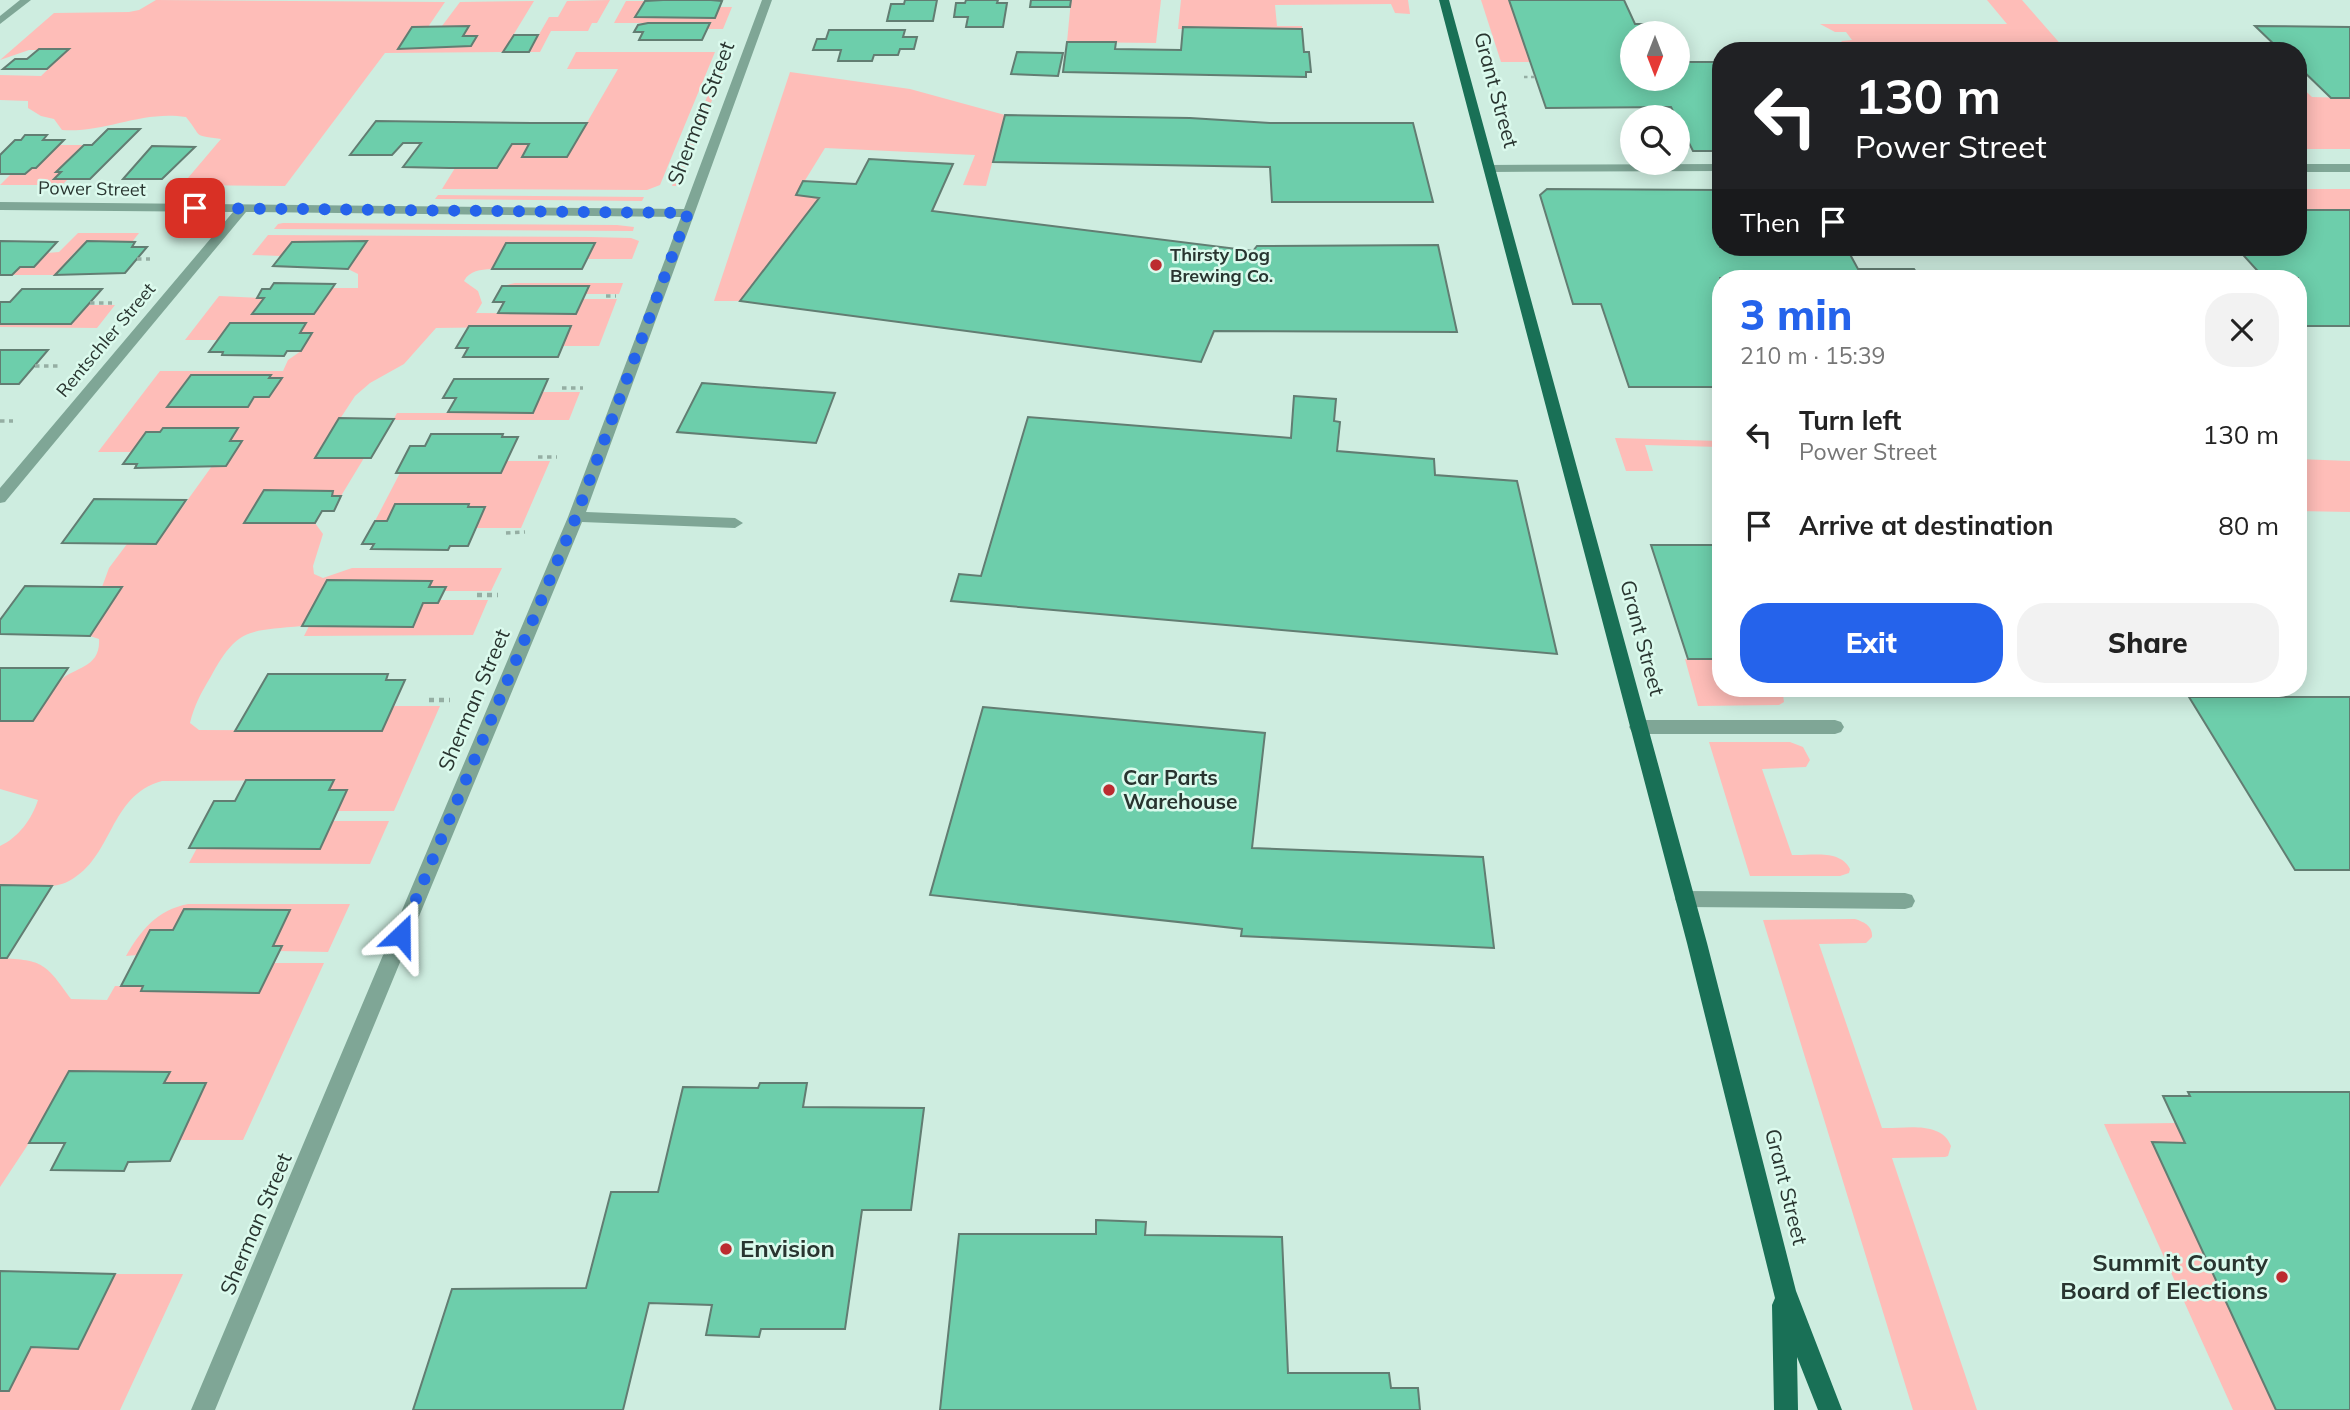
<!DOCTYPE html>
<meta charset="utf-8">
<style>
body{margin:0;font-family:Mulish,sans-serif;background:#f2f2f2;color:#222;height:100vh;display:flex;flex-direction:column;font-size:26px;white-space:nowrap}
*{box-sizing:border-box;margin:0}
p{font-size:23px;color:#767676}
.icon{flex:none;width:38px;height:38px;fill:none;stroke:currentColor;stroke-width:2;stroke-linecap:round;stroke-linejoin:round}
.map{position:relative;flex:1;overflow:hidden}
.drawer{position:absolute;left:1712px;top:270px;width:595px;height:427px;display:flex;flex-direction:column;background:#fff;border-radius:28px;box-shadow:0 4px 18px #0003}
.drawer>*{flex:none}
.guide{position:absolute;left:1712px;top:42px;width:595px;height:214px;border-radius:28px;box-shadow:0 4px 18px #0003;background:#202124;color:#fff;overflow:hidden}
.needle{width:46px;rotate:180deg}
.controls{position:absolute;left:1620px;top:21px;display:grid;gap:14px}
.controls a{display:grid;place-items:center;width:70px;height:70px;border-radius:50%;background:#fff;box-shadow:0 4px 18px #0003;font-size:35px}
.pin{position:absolute;display:grid;place-items:center;width:60px;height:60px;color:#fff;margin:-30px;border-radius:14px;box-shadow:0 4px 10px #0006}
.me{position:absolute;width:77px;margin:-38px;rotate:23deg;stroke-linejoin:round;filter:drop-shadow(0 0 5px #0008)}
.turn{display:flex;align-items:center;gap:24px;height:147px;padding:0 28px;font-size:32px}
.turn .icon{width:91px;height:91px;stroke-width:2.5}
.turn b{display:block;font-size:49px;line-height:60px}
.then{display:flex;align-items:center;height:66px;padding:0 28px;background:#0003;gap:14px;font-size:26px}
.round{display:grid;place-items:center;flex:none;width:74px;height:74px;border-radius:28px;background:#f2f2f2}
.headline{display:flex;align-items:center;justify-content:space-between;height:119px;padding:0 28px}
h1{font-size:42px;font-weight:800;line-height:52px;color:#2563eb}
.action{display:flex;gap:14px;margin-top:auto;padding:14px 28px}
.action a{flex:1;height:80px;border-radius:28px;background:#2563eb;color:#fff;font-size:28px;font-weight:800;line-height:80px;text-align:center}
.action a+a{background:#f2f2f2;color:#222}
ul{padding:0;list-style:none}
li{display:flex;align-items:center;gap:21px;height:91px;padding:0 28px}
li div{flex:1}
li b{display:block;font-size:26px}
li em{font-style:normal}
.map>svg:first-child{display:block}
.green{fill:#febdb8;fill-rule:evenodd}
.building{fill:#6dceab;stroke:#627d72;stroke-width:2}
.lines{fill:none;stroke-linecap:round;stroke-linejoin:round}
.path-far2{stroke:#95aea3;stroke-width:2.5;stroke-dasharray:3.5 3.5;stroke-linecap:butt}
.path-far1{stroke:#95aea3;stroke-width:3.5;stroke-dasharray:4.5 4.5;stroke-linecap:butt}
.path{stroke:#95aea3;stroke-width:4.5;stroke-dasharray:5 5;stroke-linecap:butt}
.minor{fill:#7fa696;fill-rule:evenodd}
.major{fill:#197056;fill-rule:evenodd}
.route{stroke:#2563eb;stroke-width:12;stroke-dasharray:0 21.6}
.poi-dot{fill:#bc2c30;stroke:#dbfaed;stroke-width:2.5}
.labels{text-anchor:middle;stroke-width:5;stroke-linejoin:round;paint-order:stroke}
.far-street-label{font-size:18px;fill:#293530;stroke:#dbfaed}
.far-poi-label{font-size:18px;font-weight:bold;fill:#293530;stroke:#dbfaed;text-anchor:start}
.street-label{font-size:21px;fill:#293530;stroke:#dbfaed}
.poi-label{font-size:21px;font-weight:bold;fill:#293530;stroke:#dbfaed;text-anchor:start}
.near-poi-label{font-size:24px;font-weight:bold;fill:#293530;stroke:#dbfaed;text-anchor:start}
</style>
<div class="map">
<svg width="2350" height="1410" viewBox="0 0 2350 1410">
<rect width="100%" height="100%" fill="#ceede0"/>
<!-- green -->
<g class="green">
<path d="M156 0 445 2 428 27H412L399 49 471 46 477 36H463L469 26H442L460 2 534 1 503 52 385 53 285 186 182 185 221 139C192 135 203 138 186 117 141 110 106 133 62 130L54 119 41 116 28 108V101L0 100V75L41 76 68 50H29L0 60 54 13 129 12 139 10Z"/>
<path d="M610 0 597 23H592L588 31H551L540 52H529L549 17H558L567 1Z"/>
<path d="M1071 0H1161L1156 43 1067 42Z"/>
<path d="M1181 0H1408L1410 14 1395 13 1391 4 1275 5 1277 26H1302V29H1178Z"/>
<path d="M1481 0H1509L1531 62H1501Z"/>
<path d="M1987 0H2022L2064 48 2085 51H1838L1836 47 1842 41 1852 40 1846 32H1835L1820 24H2007Z"/>
<path d="M626 1H645L636 17 714 18 720 7H732L723 29H707L709 23H614Z"/>
<path d="M725 51 731 52 681 179 676 186H672Z"/>
<path d="M576 52H715L660 185 647 190 442 189 455 168H497L512 144H529L523 157H567L618 69H567Z"/>
<path d="M790 72 910 89 1005 115 986 186 963 185 975 155 825 148 796 195 822 199 740 301H714Z"/>
<path d="M2298 84 2312 97 2350 98V149H2298Z"/>
<path d="M59 145H84L57 172H61L55 179H68L62 185H0L11 174C33 174 44 160 59 145Z"/>
<rect x="2298" y="189" width="52" height="21"/>
<path d="M438 195 644 197 642 201 435 199Z"/>
<path d="M283 223 617 225 634 227 633 231 274 229 278 224Z"/>
<path d="M78 233H139L132 242 75 252 55 275H12L20 267H34L47 253 59 252Z"/>
<path d="M268 235 591 237 631 238 639 241 632 259H587L594 243H506L492 269C480 270 470 270 464 281L478 291 482 303 476 313 576 314 583 299H617L599 346H562L570 326 436 328 404 364 370 383 355 396 315 457 364 458 341 496H332L333 491 264 490 244 522 315 523 323 534 313 566 314 574 323 578 352 568H502L491 591H444L429 587 431 581 327 580 302 626C247 631 237 628 210 678 201 693 194 706 190 723L199 730 382 731 393 706H440L394 811H337L347 791 329 790 333 780 162 781C108 796 114 857 69 881 50 891 21 886 0 885V846C18 838 32 819 38 800L0 789V721H33C42 708 50 691 61 680 74 667 101 668 99 639L90 636 122 588 102 587 109 568 127 544H156L212 466H226L242 442 230 441 237 428H163L160 432H146L132 452H98L160 371H283L288 360 301 351 312 334 300 333 305 323H230L218 340H185L219 296 264 298 253 314H314L332 288H358V274L348 269 366 241 292 242 281 256 252 255ZM191 375H270L269 378H281L269 397H254L248 407H168Z"/>
<path d="M515 283H623L619 294H585L588 286H502Z"/>
<path d="M88 305H115L97 328 0 327V324H71Z"/>
<path d="M543 392H580L569 420H393L397 413H532Z"/>
<path d="M1615 438 1720 441V447L1645 445 1653 471H1626Z"/>
<path d="M2298 459 2350 461V512L2298 511Z"/>
<path d="M506 461H550L521 528H476L469 504H395L387 521H375L400 473H501Z"/>
<path d="M440 600H488L473 635 304 636 309 626 412 627 423 603H438Z"/>
<path d="M1685 659H1720V688H1782L1784 702 1779 705 1698 706Z"/>
<path d="M1709 742H1790L1803 747 1810 760 1806 767 1762 769 1792 855C1811 856 1840 849 1850 869L1849 873 1840 876H1750Z"/>
<path d="M333 821H389L370 864 189 863 197 848Z"/>
<path d="M188 904H350L328 952 280 951 282 946H273L290 910 173 930H150L137 955 126 956C141 930 157 910 188 904Z"/>
<path d="M1855 919C1864 922 1873 926 1872 937L1866 943 1819 944 1882 1128C1904 1129 1941 1120 1951 1146L1948 1156 1945 1157 1892 1158 1977 1410H1913L1763 920Z"/>
<path d="M0 958C44 960 46 964 71 999L107 1000 115 986H143L142 991 259 993 274 963H324L243 1140H180L206 1083H164L169 1072 69 1071 29 1143 0 1187Z"/>
<path d="M2175 1123 2185 1143H2153L2276 1410H2233L2104 1124Z"/>
<path d="M115 1274H183L120 1410H0V1391H9L31 1347 78 1349Z"/>
</g>
<!-- building -->
<g class="building">
<path d="M663 0H711L722 1 715 18 635 17 645 1Z"/>
<path d="M905 0H937L933 21H887L891 4H904Z"/>
<path d="M966 0H998L997 3H1007L1003 27H966L968 17H954L956 3H965Z"/>
<path d="M1031 0H1071L1070 7H1030Z"/>
<path d="M1509 0H1624L1635 24H1650L1655 33H1633V79H1678V62H1720V151H1693L1671 107 1546 108Z"/>
<path d="M648 23H710L702 40H639L643 32H634L638 25Z"/>
<path d="M469 26 463 36H477L471 46 398 49 412 27Z"/>
<path d="M2255 26 2350 27V98H2331L2298 66V51H2281Z"/>
<path d="M1183 27 1302 29 1304 52H1309L1311 72H1306V77L1063 72 1067 42H1116L1115 49 1181 50Z"/>
<path d="M829 30H905L903 37H917L914 49H900L898 55H874L872 61H838L841 50H813L817 39H826Z"/>
<path d="M514 35H538L529 52H503Z"/>
<path d="M39 49H69L47 69H3L15 59H27Z"/>
<path d="M1017 52 1063 53 1058 76 1011 74Z"/>
<path d="M1005 115 1190 118 1270 123H1413L1433 202H1272L1270 167 993 162Z"/>
<path d="M376 121 532 123H587L567 157H522L529 144H512L497 168H449L403 167 421 143H403L392 155H350Z"/>
<path d="M108 129H140L90 179H54L61 172H56L84 145H92Z"/>
<path d="M25 135H47L43 140H64L36 168H32L25 174H0V155L15 140H21Z"/>
<path d="M152 146 195 147 162 179H123Z"/>
<path d="M869 159 953 164 932 211 1253 251 1257 246 1438 245 1457 332 1214 331 1201 362 740 301 819 198 796 195 803 181 856 184Z"/>
<path d="M1547 189 1720 190V247H1846L1858 269H1914L1920 278H1720V387H1629L1601 304H1573L1540 195Z"/>
<path d="M2298 210H2350V326H2306L2298 316V278H2264L2236 247H2298Z"/>
<path d="M0 241 57 242 34 267H20L12 275H0Z"/>
<path d="M87 241 135 242 132 247H147L125 273 55 275Z"/>
<path d="M367 241 348 269 273 266 292 242Z"/>
<path d="M506 243H595L582 269H492Z"/>
<path d="M274 283 335 284 314 314H252L264 298H257L262 289H270Z"/>
<path d="M502 286H589L576 314 498 313 504 302H493Z"/>
<path d="M22 289H102L71 324H0V302H10Z"/>
<path d="M230 323H306L300 333H312L301 351H287L284 356 222 355 223 352H209Z"/>
<path d="M469 326H571L558 357H463L468 348H456Z"/>
<path d="M0 350H48L19 384H0Z"/>
<path d="M191 375H271L269 378H282L269 397H254L248 407H167Z"/>
<path d="M454 379H548L533 413 448 412 456 398H443Z"/>
<path d="M702 383 835 393 816 443 677 432Z"/>
<path d="M1294 396 1336 399 1334 421 1340 422 1337 451 1434 459 1435 475 1517 481 1557 654 951 601 959 574 981 576 1028 417 1291 438Z"/>
<path d="M339 418 394 419 371 458H315Z"/>
<path d="M163 428H238L230 441H242L226 466 135 468 137 464H123L146 432H160Z"/>
<path d="M431 434H503L502 437H518L501 473H396L410 446H425Z"/>
<path d="M264 490 333 491 332 496H341L334 511H322L315 523H244Z"/>
<path d="M94 499 186 500 156 544 62 543Z"/>
<path d="M395 504H469L468 507H485L468 546H450L448 550 371 549 374 544H362L375 521H387Z"/>
<path d="M1651 545H1720V659H1688Z"/>
<path d="M327 580 432 581 429 587H446L438 603H423L413 627 302 626Z"/>
<path d="M25 586 102 587H122L90 636 0 634V620Z"/>
<path d="M0 668H68L33 721H0Z"/>
<path d="M268 674H388L386 680H405L382 731H235Z"/>
<path d="M2189 697H2350V870H2295Z"/>
<path d="M983 707 1265 733 1252 848 1483 857 1494 948 1241 936 1242 929 930 895Z"/>
<path d="M246 780H334L329 790H347L320 849 189 848 214 801H235Z"/>
<path d="M0 885 52 886 7 958H0Z"/>
<path d="M184 909 290 910 273 946H282L259 993 141 991 143 986H121L150 930H173Z"/>
<path d="M69 1071 170 1072 164 1083H206L170 1161 128 1162 124 1171 51 1170 65 1143H29Z"/>
<path d="M760 1083H807L803 1107 924 1108 911 1210H862L845 1329H761L759 1337 706 1335 712 1305 649 1303 623 1410H413L452 1289 586 1288 611 1192H658L683 1087 758 1088Z"/>
<path d="M2188 1092H2350V1410H2276L2152 1142 2185 1143 2163 1096H2190Z"/>
<path d="M1096 1220 1146 1222 1145 1235 1282 1237 1288 1373H1389L1391 1388H1418L1420 1410H940L959 1234H1096Z"/>
<path d="M0 1271 115 1274 78 1349 31 1347 9 1391H0Z"/>
</g>
<g class="lines">
<!-- path-far2 -->
<path class="path-far2" d="M1524 77H1536"/>
<!-- path-far1 -->
<g class="path-far1">
<path d="M137 259H150"/>
<path d="M606 296H616"/>
<path d="M90 303H112"/>
<path d="M35 366H59"/>
<path d="M562 388H583"/>
<path d="M0 421H13"/>
<path d="M538 457H557"/>
<path d="M506 533 525 532"/>
</g>
<!-- path -->
<g class="path">
<path d="M477 595H498"/>
<path d="M429 700H450"/>
</g>
<!-- minor -->
<g class="minor">
<path d="M20 0H31L0 24V16Z"/>
<path d="M762 0H772L586 512 735 518 743 523 735 528 582 522 215 1410H191L568 517 681 217 246 212 5 502 0 503V488L233 212 0 210V202L684 209Z"/>
<rect x="2298" y="164" width="52" height="8"/>
<path d="M1486 165 1720 164V171L1490 172 1484 168Z"/>
<path d="M1638 720H1835L1841 722 1844 727 1841 732 1835 734H1638L1632 732 1629 727 1632 722Z"/>
<path d="M1685 891 1905 893 1912 895 1915 901 1912 907 1905 909 1685 907 1678 905 1675 899 1678 893Z"/>
</g>
<!-- major -->
<path class="major" d="M1439 0H1449L1707 943 1796 1291 1842 1410H1818L1797 1357 1798 1410H1774L1772 1305 1775 1298 1687 943Z"/>
</g>
<g class="lines">
<!-- route -->
<path class="route" d="M195 208 688 213 576 517 401 935"/>
</g>
<!-- markers -->
<g class="poi-dot">
<circle cx="1156" cy="265" r="7"/>
<circle cx="1109" cy="790" r="7"/>
<circle cx="726" cy="1249" r="7"/>
<circle cx="2282" cy="1277" r="7"/>
</g>
<g class="labels">
<!-- far-street labels -->
<g class="far-street-label">
<text transform="translate(92 189) rotate(1)" y="6">Power Street</text>
<text transform="translate(106 340) rotate(-50)" y="6">Rentschler Street</text>
</g>
<!-- far-poi labels -->
<g class="far-poi-label">
<text x="1170" y="261">Thirsty Dog<tspan x="1170" dy="21">Brewing Co.</tspan></text>
</g>
<!-- street labels -->
<g class="street-label">
<text transform="translate(1496 90) rotate(75)" y="7">Grant Street</text>
<text transform="translate(701 113) rotate(-69)" y="7">Sherman Street</text>
<text transform="translate(1642 638) rotate(75)" y="7">Grant Street</text>
<text transform="translate(474 700) rotate(-67)" y="7">Sherman Street</text>
<text transform="translate(1786 1187) rotate(76)" y="7">Grant Street</text>
<text transform="translate(256 1224) rotate(-67)" y="7">Sherman Street</text>
</g>
<!-- poi labels -->
<g class="poi-label">
<text x="1123" y="785">Car Parts<tspan x="1123" dy="24">Warehouse</tspan></text>
</g>
<!-- near-poi labels -->
<g class="near-poi-label">
<text x="740" y="1257">Envision</text>
<text x="2268" y="1271" text-anchor="end">Summit County<tspan x="2268" dy="28">Board of Elections</tspan></text>
</g>
</g>
</svg>
<div class="controls">
<a><svg class="needle" viewBox="-14 -14 28 28"><path d="M0-13l5 13h-10z" fill="#e53935"/><path d="M0 13l5-13h-10z" fill="#767676"/></svg></a>
<a><svg class="icon" aria-label="search" viewBox="0 0 24 24"><circle cx="10" cy="10" r="6"/><path d="M15 15l6 6"/></svg></a>
</div>
<div class="pin" style="left:195px;top:208px;background:#d93025"><svg class="icon" aria-label="arrive" viewBox="0 0 24 24"><path d="M6 21V4h12l-3 4 3 4H6"/></svg></div>
<svg class="me" style="left:401px;top:935px" viewBox="-20 -20 40 40"><path d="M0-17L14 15 0 8-14 15z" fill="#2563eb" stroke="#fff" stroke-width="4"/></svg>
<div class="guide">
<div class="turn"><svg class="icon" aria-label="left" viewBox="0 0 24 24"><path d="M17 20v-9H6M10 6l-5 5 5 5"/></svg><div><b>130 m</b>Power Street</div></div>
<div class="then">Then<svg class="icon" aria-label="arrive" viewBox="0 0 24 24"><path d="M6 21V4h12l-3 4 3 4H6"/></svg></div>
</div>
<section class="drawer">
<div class="headline"><div><h1>3 min</h1><p>210 m · 15:39</p></div><a class="round"><svg class="icon" aria-label="close" viewBox="0 0 24 24"><path d="M6 6l12 12M18 6L6 18"/></svg></a></div>
<ul>
<li><svg class="icon" aria-label="left" viewBox="0 0 24 24"><path d="M17 20v-9H6M10 6l-5 5 5 5"/></svg><div><b>Turn left</b><p>Power Street</p></div><em>130 m</em></li>
<li><svg class="icon" aria-label="arrive" viewBox="0 0 24 24"><path d="M6 21V4h12l-3 4 3 4H6"/></svg><div><b>Arrive at destination</b></div><em>80 m</em></li>
</ul>
<div class="action"><a>Exit</a><a>Share</a></div>
</section>
</div>
